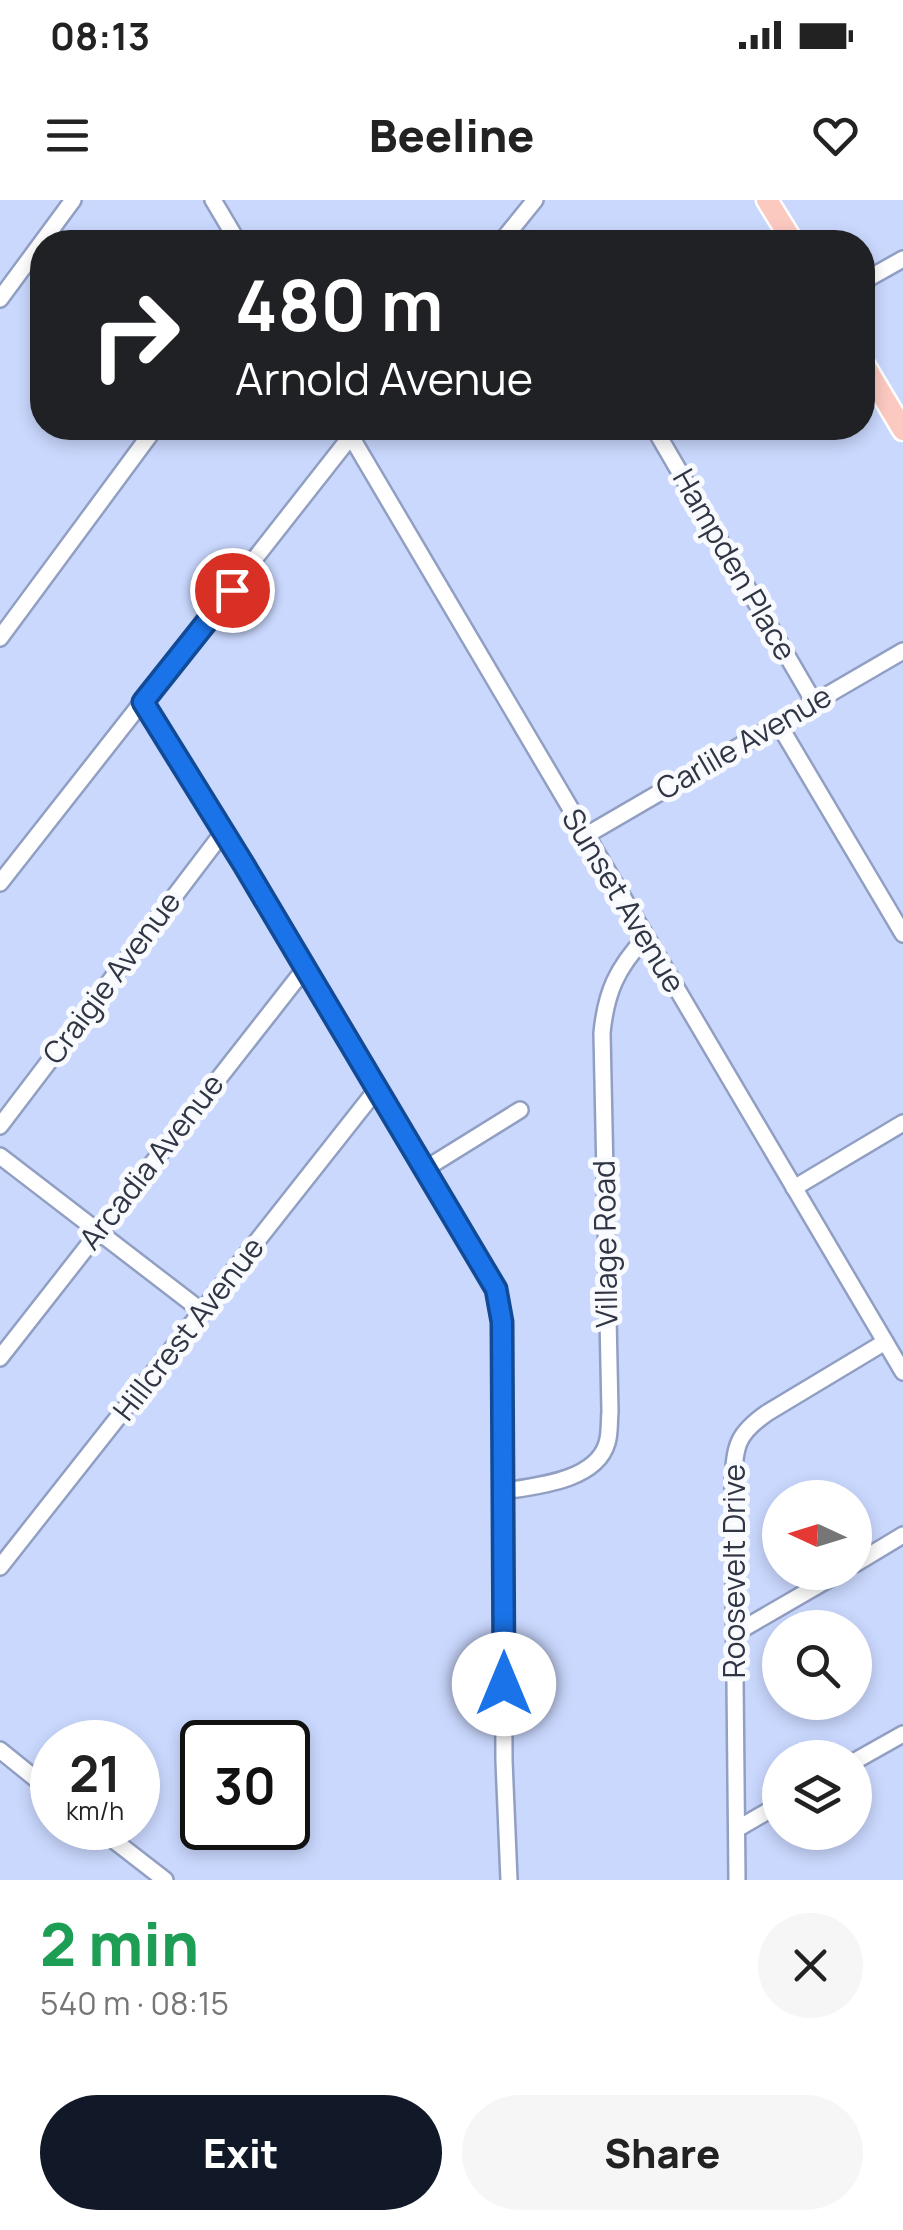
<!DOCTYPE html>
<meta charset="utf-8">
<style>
body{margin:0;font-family:Manrope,sans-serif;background:#f6f6f6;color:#222;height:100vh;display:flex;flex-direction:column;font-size:38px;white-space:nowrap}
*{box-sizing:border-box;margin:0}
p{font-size:32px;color:#767676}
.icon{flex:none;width:55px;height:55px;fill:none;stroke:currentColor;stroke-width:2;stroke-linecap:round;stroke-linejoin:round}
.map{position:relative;height:1680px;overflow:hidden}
.panel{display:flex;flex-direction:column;background:#fff;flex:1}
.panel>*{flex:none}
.guide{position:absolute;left:30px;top:30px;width:845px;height:210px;border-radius:40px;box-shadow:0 5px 15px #0003;background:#202124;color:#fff;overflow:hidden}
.needle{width:65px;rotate:274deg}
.tools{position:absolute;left:762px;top:1280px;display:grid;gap:20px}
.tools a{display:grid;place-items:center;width:110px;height:110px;border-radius:50%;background:#fff;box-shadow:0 5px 15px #0003;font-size:50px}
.speed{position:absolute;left:30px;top:1520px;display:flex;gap:20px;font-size:50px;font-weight:700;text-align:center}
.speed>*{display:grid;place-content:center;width:130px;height:130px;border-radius:50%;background:#fff;box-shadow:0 5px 15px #0003;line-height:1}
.speed small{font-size:25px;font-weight:400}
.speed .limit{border:5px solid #111;border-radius:15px;background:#fff;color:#111}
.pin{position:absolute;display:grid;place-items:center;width:85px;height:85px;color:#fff;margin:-42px;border:5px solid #fff;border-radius:50%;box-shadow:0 2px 10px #0007}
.me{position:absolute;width:110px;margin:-55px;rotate:0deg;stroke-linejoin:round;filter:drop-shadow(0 0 8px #0008)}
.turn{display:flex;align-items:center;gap:35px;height:210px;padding:0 40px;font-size:45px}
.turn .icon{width:130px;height:130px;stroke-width:2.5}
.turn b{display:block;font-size:70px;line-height:85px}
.round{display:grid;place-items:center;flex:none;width:105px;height:105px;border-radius:52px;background:#f6f6f6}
.head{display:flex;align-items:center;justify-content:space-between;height:170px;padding:0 40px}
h1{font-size:60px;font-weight:800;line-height:75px;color:#1e9e55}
.button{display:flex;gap:20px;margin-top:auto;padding:20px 40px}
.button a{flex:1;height:115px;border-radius:60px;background:#111827;color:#fff;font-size:40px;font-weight:800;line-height:115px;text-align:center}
.button a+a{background:#f6f6f6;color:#222}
.status{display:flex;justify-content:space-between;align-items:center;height:70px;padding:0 50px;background:#fff;direction:ltr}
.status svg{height:28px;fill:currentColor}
header{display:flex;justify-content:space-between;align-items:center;height:130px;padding:0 40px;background:#fff;font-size:45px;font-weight:800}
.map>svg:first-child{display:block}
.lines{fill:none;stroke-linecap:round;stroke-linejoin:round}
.minor-casing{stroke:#919fc3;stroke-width:20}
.major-casing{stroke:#fff;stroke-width:25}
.minor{stroke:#fff;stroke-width:15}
.major{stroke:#fcc9c1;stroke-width:20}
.route-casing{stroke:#114b97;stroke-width:25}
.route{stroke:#1a73e8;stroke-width:18}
.labels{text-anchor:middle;stroke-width:10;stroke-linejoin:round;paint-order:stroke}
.street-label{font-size:30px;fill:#303544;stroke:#f8fafe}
</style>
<div class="status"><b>08:13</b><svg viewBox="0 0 49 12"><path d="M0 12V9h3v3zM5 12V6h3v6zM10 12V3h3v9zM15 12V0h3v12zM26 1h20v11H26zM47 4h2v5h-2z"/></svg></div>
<header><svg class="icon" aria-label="menu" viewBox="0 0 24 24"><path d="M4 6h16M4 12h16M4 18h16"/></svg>Beeline<svg class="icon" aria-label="heart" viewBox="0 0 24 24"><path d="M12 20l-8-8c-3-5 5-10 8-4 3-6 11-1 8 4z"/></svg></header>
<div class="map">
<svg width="903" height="1680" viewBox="0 0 903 1680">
<rect width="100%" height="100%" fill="#cad8fe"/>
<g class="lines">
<!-- minor casing -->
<g class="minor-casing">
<g id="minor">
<path d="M213 0 238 42"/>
<path d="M501 42 535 0"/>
<path d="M862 82 903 59"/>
<path d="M0 99 73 0"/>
<path d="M346 228 903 1172"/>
<path d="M654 228 814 502"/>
<path d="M0 438 155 228"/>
<path d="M143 502 224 631 496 1089 502 1122 504 1561 509 1680"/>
<path d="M778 523 903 734"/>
<path d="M585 636 903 451"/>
<path d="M0 683 355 231"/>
<path d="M0 926 224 631"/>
<path d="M0 956 203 1112"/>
<path d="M425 969 520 910"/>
<path d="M794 988 903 923"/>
<path d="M0 1158 306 767"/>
<path d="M504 1291C536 1286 596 1281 607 1243 610 1234 609 1222 610 1212L602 833C606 792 617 768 645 738"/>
<path d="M855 1364 903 1335"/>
<path d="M0 1367 377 889"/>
<path d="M734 1434 841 1372"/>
<path d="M0 1550 52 1592"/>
<path d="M855 1561 903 1534"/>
<path d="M98 1628 165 1680"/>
<path d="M737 1629 780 1604"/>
<path d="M737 1680 733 1281C735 1245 737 1234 767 1213L885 1142"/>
</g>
</g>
<!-- major casing -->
<g class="major-casing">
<g id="major">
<path d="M767 0 793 42"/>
<path d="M862 161 903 230"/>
</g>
</g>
<!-- minor -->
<use href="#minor" class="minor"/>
<!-- major -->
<use href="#major" class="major"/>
</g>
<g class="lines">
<!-- route casing -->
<g class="route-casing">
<path id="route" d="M232 390 143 502 244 665 496 1089 502 1122 504 1484"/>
</g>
<!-- route -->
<use href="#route" class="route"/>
</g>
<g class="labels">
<!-- street labels -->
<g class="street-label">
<text transform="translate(734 365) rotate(60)" y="10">Hampden Place</text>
<text transform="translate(744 543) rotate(-30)" y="10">Carlile Avenue</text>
<text transform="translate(623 701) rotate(59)" y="10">Sunset Avenue</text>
<text transform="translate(112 778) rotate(-53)" y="10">Craigie Avenue</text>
<text transform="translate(152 962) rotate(-52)" y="10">Arcadia Avenue</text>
<text transform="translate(606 1044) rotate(-91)" y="10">Village Road</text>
<text transform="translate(189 1129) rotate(-52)" y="10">Hillcrest Avenue</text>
<text transform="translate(735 1371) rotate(-90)" y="10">Roosevelt Drive</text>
</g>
</g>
</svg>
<div class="tools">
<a><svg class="needle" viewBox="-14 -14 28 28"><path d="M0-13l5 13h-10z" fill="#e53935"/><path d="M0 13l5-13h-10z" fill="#767676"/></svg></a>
<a><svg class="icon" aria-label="search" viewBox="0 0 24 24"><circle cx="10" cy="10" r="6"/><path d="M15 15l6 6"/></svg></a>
<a><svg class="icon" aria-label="layers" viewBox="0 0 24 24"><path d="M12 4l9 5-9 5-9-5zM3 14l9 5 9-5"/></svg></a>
</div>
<div class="speed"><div>21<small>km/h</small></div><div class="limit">30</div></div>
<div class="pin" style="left:232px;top:390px;background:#d93025"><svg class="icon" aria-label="arrive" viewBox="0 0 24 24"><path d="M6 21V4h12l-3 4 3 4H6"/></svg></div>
<svg class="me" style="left:504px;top:1484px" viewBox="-20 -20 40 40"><circle r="19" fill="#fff"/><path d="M0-13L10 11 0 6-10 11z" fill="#1a73e8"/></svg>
<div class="guide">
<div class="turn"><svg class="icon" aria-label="right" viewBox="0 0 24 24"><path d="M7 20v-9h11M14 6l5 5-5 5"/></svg><div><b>480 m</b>Arnold Avenue</div></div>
</div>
</div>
<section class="panel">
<div class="head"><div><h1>2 min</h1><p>540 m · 08:15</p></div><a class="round"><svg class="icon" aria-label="close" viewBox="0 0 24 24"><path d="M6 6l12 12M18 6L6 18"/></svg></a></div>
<div class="button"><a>Exit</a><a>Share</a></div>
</section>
